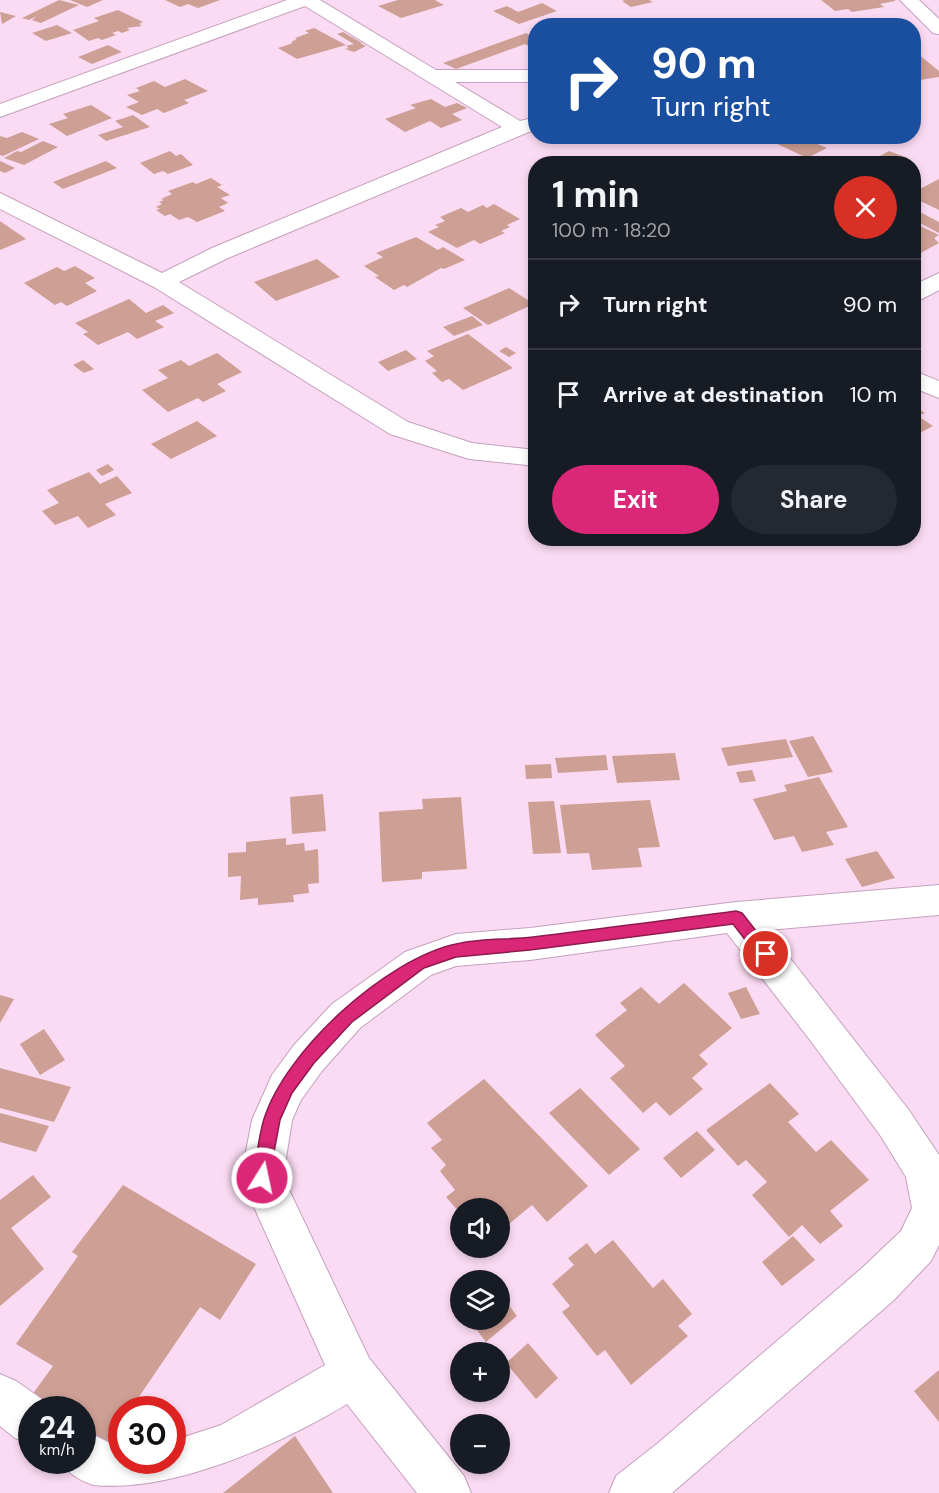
<!DOCTYPE html>
<meta charset="utf-8">
<style>
body{margin:0;font-family:"DM Sans",sans-serif;background:#242831;color:#f1f3f6;height:100vh;display:flex;flex-direction:column;font-size:22px;white-space:nowrap}
*{box-sizing:border-box;margin:0}
p{font-size:20px;color:#9ea1a6}
.icon{flex:none;width:33px;height:33px;fill:none;stroke:currentColor;stroke-width:2;stroke-linecap:round;stroke-linejoin:round}
.map{position:relative;flex:1;overflow:hidden}
.sheet{position:absolute;left:528px;top:156px;width:393px;height:390px;display:flex;flex-direction:column;background:#171b24;border-radius:24px;box-shadow:0 3px 9px #0003}
.sheet>*{flex:none}
.guide{position:absolute;left:528px;top:18px;width:393px;height:126px;border-radius:24px;box-shadow:0 3px 9px #0003;background:#1a4fa0;color:#fff;overflow:hidden}
.buttons{position:absolute;left:450px;top:1198px;display:grid;gap:12px}
.buttons a{display:grid;place-items:center;width:60px;height:60px;border-radius:50%;background:#171b24;box-shadow:0 3px 9px #0003;font-size:30px}
.speed{position:absolute;left:18px;top:1396px;display:flex;gap:12px;font-size:30px;font-weight:700;text-align:center}
.speed>*{display:grid;place-content:center;width:78px;height:78px;border-radius:50%;background:#171b24;box-shadow:0 3px 9px #0003;line-height:1}
.speed small{font-size:15px;font-weight:400}
.speed .limit{border:9px solid #d22;background:#fff;color:#111}
.pin{position:absolute;display:grid;place-items:center;width:51px;height:51px;color:#fff;margin:-26px;border:3px solid #fff;border-radius:50%;box-shadow:0 2px 6px #0007}
.me{position:absolute;width:66px;margin:-33px;rotate:10deg;stroke-linejoin:round;filter:drop-shadow(0 0 4px #0008)}
.turn{display:flex;align-items:center;gap:21px;height:126px;padding:0 24px;font-size:27px}
.turn .icon{width:78px;height:78px;stroke-width:2.5}
.turn b{display:block;font-size:42px;line-height:51px}
.round{display:grid;place-items:center;flex:none;width:63px;height:63px;border-radius:32px;background:#242831}
.headline{display:flex;align-items:center;justify-content:space-between;height:102px;padding:0 24px}
h1{font-size:36px;font-weight:700;line-height:45px}
.action{display:flex;gap:12px;margin-top:auto;padding:12px 24px}
.action a{flex:1;height:69px;border-radius:36px;background:#db2777;color:#fff;font-size:24px;font-weight:700;line-height:69px;text-align:center}
.action a+a{background:#242831;color:#f1f3f6}
ul{padding:0;list-style:none}
li{display:flex;align-items:center;gap:18px;height:90px;padding:0 24px;border-top:2px solid #363941}
li div{flex:1}
li b{display:block;font-size:22px}
li em{font-style:normal}
.map>svg:first-child{display:block}
.building{fill:#ce9f94}
.lines{fill:none;stroke-linecap:round;stroke-linejoin:round}
.minor-casing{stroke:#c5a0bd;stroke-width:2}
.minor{fill:#fff;fill-rule:evenodd}
.route{fill:#db2777;stroke:#8e194d;stroke-width:1.5}
</style>
<div class="map">
<svg width="939" height="1493" viewBox="0 0 939 1493">
<rect width="100%" height="100%" fill="#fbdbf3"/>
<!-- building -->
<g class="building">
<path d="M59 0 79 5 41 23 32 20 37 16 29 20 22 18Z"/>
<path d="M70 0H103L87 7Z"/>
<path d="M165 0H220L198 8 188 4 180 7Z"/>
<path d="M398 0H435L444 5 401 18 378 6Z"/>
<path d="M625 0H649L653 2 631 7 622 1Z"/>
<path d="M821 0H895V1L880 4 884 7 852 12 848 9 835 11Z"/>
<path d="M542 3 557 11 519 24 493 11 507 6 518 12Z"/>
<path d="M118 10 143 22 139 24 142 26 127 28 130 30 122 33 118 31 112 33 116 35 102 40 98 38 89 41 73 30 99 21 94 18Z"/>
<path d="M0 12 16 16 2 24Z"/>
<path d="M614 19 629 26H598V25Z"/>
<path d="M57 25 72 33 46 41 32 33Z"/>
<path d="M314 28 346 45 297 59 278 48 293 43 291 42 297 39 295 38 309 33 305 31Z"/>
<path d="M343 32 362 43H360L366 46 354 52 345 49 349 48 346 46 354 44 337 34Z"/>
<path d="M526 33 536 38V50L525 44 456 69 443 63Z"/>
<path d="M108 45 122 52 92 64 78 57Z"/>
<path d="M917 53 939 71V77L914 81V54Z"/>
<path d="M185 79 208 91 184 100 189 103 164 113 157 109 142 115 126 107 139 102 127 95 140 91 136 88 154 81 165 87Z"/>
<path d="M431 99 445 107 457 103 467 108 452 114 462 120 441 128 430 121 405 132 385 119 416 108 410 105Z"/>
<path d="M91 105 112 118 67 136 49 124 68 118 63 114Z"/>
<path d="M133 115 150 127 106 141 98 135 123 127 115 121Z"/>
<path d="M22 132 39 139 3 156 0 155V136L7 138Z"/>
<path d="M776 136H832L817 144 827 148 807 158 769 140Z"/>
<path d="M43 141 58 147 24 165 4 158 17 151 21 152Z"/>
<path d="M170 151 176 156 181 154 193 165 168 174 163 171 154 174 140 163Z"/>
<path d="M889 151 908 158 900 164 880 156Z"/>
<path d="M0 161 15 168 5 173 0 171Z"/>
<path d="M106 161 117 168 63 189 53 182Z"/>
<path d="M211 178 222 185 217 187 230 195 221 198 228 203 219 207 225 211 197 222 188 217 179 220 170 214 165 216 156 210 160 209 156 207 162 204 159 202 164 200 161 199 172 194 168 191 193 182 196 184Z"/>
<path d="M939 179V210L914 198V192Z"/>
<path d="M494 204 520 219 507 225 510 227 501 231 505 233 480 244 474 240 457 248 428 232 439 227 435 225 445 221 440 217 461 208 468 212 483 205 487 208Z"/>
<path d="M914 209 939 222V233L914 220Z"/>
<path d="M0 221 26 239 0 250Z"/>
<path d="M914 223 939 235 934 238 939 243 915 256Z"/>
<path d="M416 237 438 250 443 247 465 260 444 269 441 268 407 287 404 285 394 290 375 277 379 276 364 266 383 257 376 253Z"/>
<path d="M317 259 340 277 276 301 254 282Z"/>
<path d="M75 266 95 278 85 283 97 291 67 306 61 302 55 305 24 283 57 267 64 271Z"/>
<path d="M509 288 534 304 488 325 463 308Z"/>
<path d="M129 299 146 313 163 305 174 313 155 321 164 327 137 339 128 332 98 345 83 334 88 332 75 323Z"/>
<path d="M472 316 483 325 454 336 443 327Z"/>
<path d="M468 334 476 340 513 368 463 390 449 379 442 382 432 373 437 371 425 361 434 356 427 351Z"/>
<path d="M506 347 516 353 509 357 499 351Z"/>
<path d="M406 350 417 359 388 371 378 362Z"/>
<path d="M217 353 242 372 217 384 226 391 203 402 198 398 168 412 142 390 168 378 158 370 181 360 189 366Z"/>
<path d="M83 360 94 369 84 373 73 365Z"/>
<path d="M914 406 925 413 918 416 933 426 914 436Z"/>
<path d="M197 421 217 436 171 459 151 444Z"/>
<path d="M108 464 114 470 102 476 96 470Z"/>
<path d="M89 472 100 484 117 476 132 493 105 504 116 515 88 528 78 516 55 525 42 511 59 503 47 490Z"/>
<path d="M813 736 833 772 808 777 789 741Z"/>
<path d="M786 739 793 757 728 766 721 748Z"/>
<path d="M675 753 680 780 617 783 612 756Z"/>
<path d="M606 755 608 770 558 773 555 758Z"/>
<path d="M551 764 552 778 526 779 525 765Z"/>
<path d="M752 770 756 781 740 783 736 772Z"/>
<path d="M819 777 848 827 826 832 834 845 802 852 794 836 774 840 753 799 787 791 784 785Z"/>
<path d="M323 794 326 831 292 834 290 797Z"/>
<path d="M461 797 467 869 422 872V879L382 882 379 812 423 809 422 799Z"/>
<path d="M650 800 660 847 638 848 642 867 592 870 589 853 567 854 560 805Z"/>
<path d="M554 801 561 853 533 854 528 802Z"/>
<path d="M286 838V845L304 843 305 851 318 849 319 883 308 884 309 893 293 895 294 902 258 905V898L240 900 241 876 228 877V853L246 852V842Z"/>
<path d="M877 851 895 878 862 887 845 859Z"/>
<path d="M684 983 732 1028 699 1055 708 1064 692 1078 703 1089 670 1116 656 1102 643 1113 610 1078 625 1066 595 1035 627 1010 620 1003 641 987 659 1004Z"/>
<path d="M746 987 760 1014 741 1019 728 993Z"/>
<path d="M0 995 14 999 0 1023Z"/>
<path d="M44 1029 65 1060 40 1075 20 1044Z"/>
<path d="M0 1068 71 1087 54 1122 0 1108Z"/>
<path d="M484 1079 588 1186 547 1222 532 1205 509 1224 500 1213V1209L492 1205 487 1209H460V1213L446 1197 455 1190 440 1171 446 1165 431 1148 442 1140 427 1123Z"/>
<path d="M770 1083 799 1114 788 1122 816 1152 831 1140 869 1180 830 1211 843 1226 820 1244 802 1225 789 1237 752 1195 767 1182 746 1160 738 1166 706 1130Z"/>
<path d="M580 1088 640 1149 609 1175 549 1113Z"/>
<path d="M0 1113 49 1126 36 1152 0 1142Z"/>
<path d="M697 1131 715 1150 681 1178 663 1158Z"/>
<path d="M33 1175 51 1197 11 1228 44 1269 0 1306V1200Z"/>
<path d="M123 1185 256 1264 220 1320 200 1307 130 1410H122V1423L103 1449 82 1435V1410H45L29 1399 53 1366 16 1344 78 1256 72 1252Z"/>
<path d="M793 1236 815 1260 782 1286 762 1262Z"/>
<path d="M613 1240 653 1288 663 1279 692 1314 678 1326 688 1336 631 1385 605 1350 597 1356 562 1312 570 1306 552 1284 574 1265 568 1258 587 1243 595 1254Z"/>
<path d="M500 1293 517 1316 486 1342 469 1320H500Z"/>
<path d="M528 1343 558 1378 536 1399 506 1363Z"/>
<path d="M939 1370V1422L914 1391Z"/>
<path d="M295 1436 333 1493H223Z"/>
</g>
<g class="lines">
<!-- minor casing -->
<g class="minor-casing">
<g id="minor">
<path d="M287 0H320L436 70H536V82H455L520 121 536 117V129L228 258 179 282 408 422 472 443 536 450V466L469 459 390 434 154 287 0 209V193L162 273 212 248 502 127 305 6 0 117V104Z"/>
<path d="M900 0H919L939 19V34L933 33Z"/>
<path d="M939 273V290L922 299 914 301V285Z"/>
<path d="M914 371 939 381V398L914 388Z"/>
<path d="M939 885V915L768 930 908 1109 939 1155V1245L931 1261 894 1300 672 1493H609L616 1476 658 1443 862 1268 901 1231 912 1208 906 1177 880 1135 810 1040 727 933 530 960 456 966 431 975 360 1028 322 1071 301 1100 292 1120 283 1177 369 1358 464 1476 471 1493H417L347 1404C281 1444 173 1493 93 1485 80 1480 67 1474 62 1461H82V1429L112 1444 122 1445V1461H172V1441L221 1425 325 1365 241 1178 252 1120 272 1075 294 1045 332 1004 405 952 456 934 530 928 736 902Z"/>
<path d="M0 1374 16 1381 49 1404 51 1410H32V1444L15 1438 0 1426Z"/>
</g>
</g>
<!-- minor -->
<use href="#minor" class="minor"/>
</g>
<!-- route -->
<path class="route" d="M736 911 742 913 771 950 773 954 771 959 766 961 760 959 733 924 530 950 456 957 424 968 352 1022 314 1063 292 1093 280 1120 268 1184 262 1186 256 1184 253 1178C257 1159 258 1138 264 1119 285 1051 386 959 456 944 480 938 508 940 533 937 601 929 668 920 736 911Z"/>
</svg>
<div class="buttons">
<a><svg class="icon" aria-label="sound" viewBox="0 0 24 24"><path d="M4 9h4l5-4v14l-5-4H4zM17 9q2 3 0 6"/></svg></a>
<a><svg class="icon" aria-label="layers" viewBox="0 0 24 24"><path d="M12 4l9 5-9 5-9-5zM3 14l9 5 9-5"/></svg></a>
<a>+</a>
<a>−</a>
</div>
<div class="speed"><div>24<small>km/h</small></div><div class="limit">30</div></div>
<div class="pin" style="left:766px;top:954px;background:#d93025"><svg class="icon" aria-label="arrive" viewBox="0 0 24 24"><path d="M6 21V4h12l-3 4 3 4H6"/></svg></div>
<svg class="me" style="left:262px;top:1178px" viewBox="-20 -20 40 40"><circle r="17" fill="#db2777" stroke="#fff" stroke-width="3"/><path d="M0-11L8 9 0 5-8 9z" fill="#fff"/></svg>
<div class="guide">
<div class="turn"><svg class="icon" aria-label="right" viewBox="0 0 24 24"><path d="M7 20v-9h11M14 6l5 5-5 5"/></svg><div><b>90 m</b>Turn right</div></div>
</div>
<section class="sheet">
<div class="headline"><div><h1>1 min</h1><p>100 m · 18:20</p></div><a class="round" style="background:#d93025;color:#fff"><svg class="icon" aria-label="close" viewBox="0 0 24 24"><path d="M6 6l12 12M18 6L6 18"/></svg></a></div>
<ul>
<li><svg class="icon" aria-label="right" viewBox="0 0 24 24"><path d="M7 20v-9h11M14 6l5 5-5 5"/></svg><div><b>Turn right</b></div><em>90 m</em></li>
<li><svg class="icon" aria-label="arrive" viewBox="0 0 24 24"><path d="M6 21V4h12l-3 4 3 4H6"/></svg><div><b>Arrive at destination</b></div><em>10 m</em></li>
</ul>
<div class="action"><a>Exit</a><a>Share</a></div>
</section>
</div>
